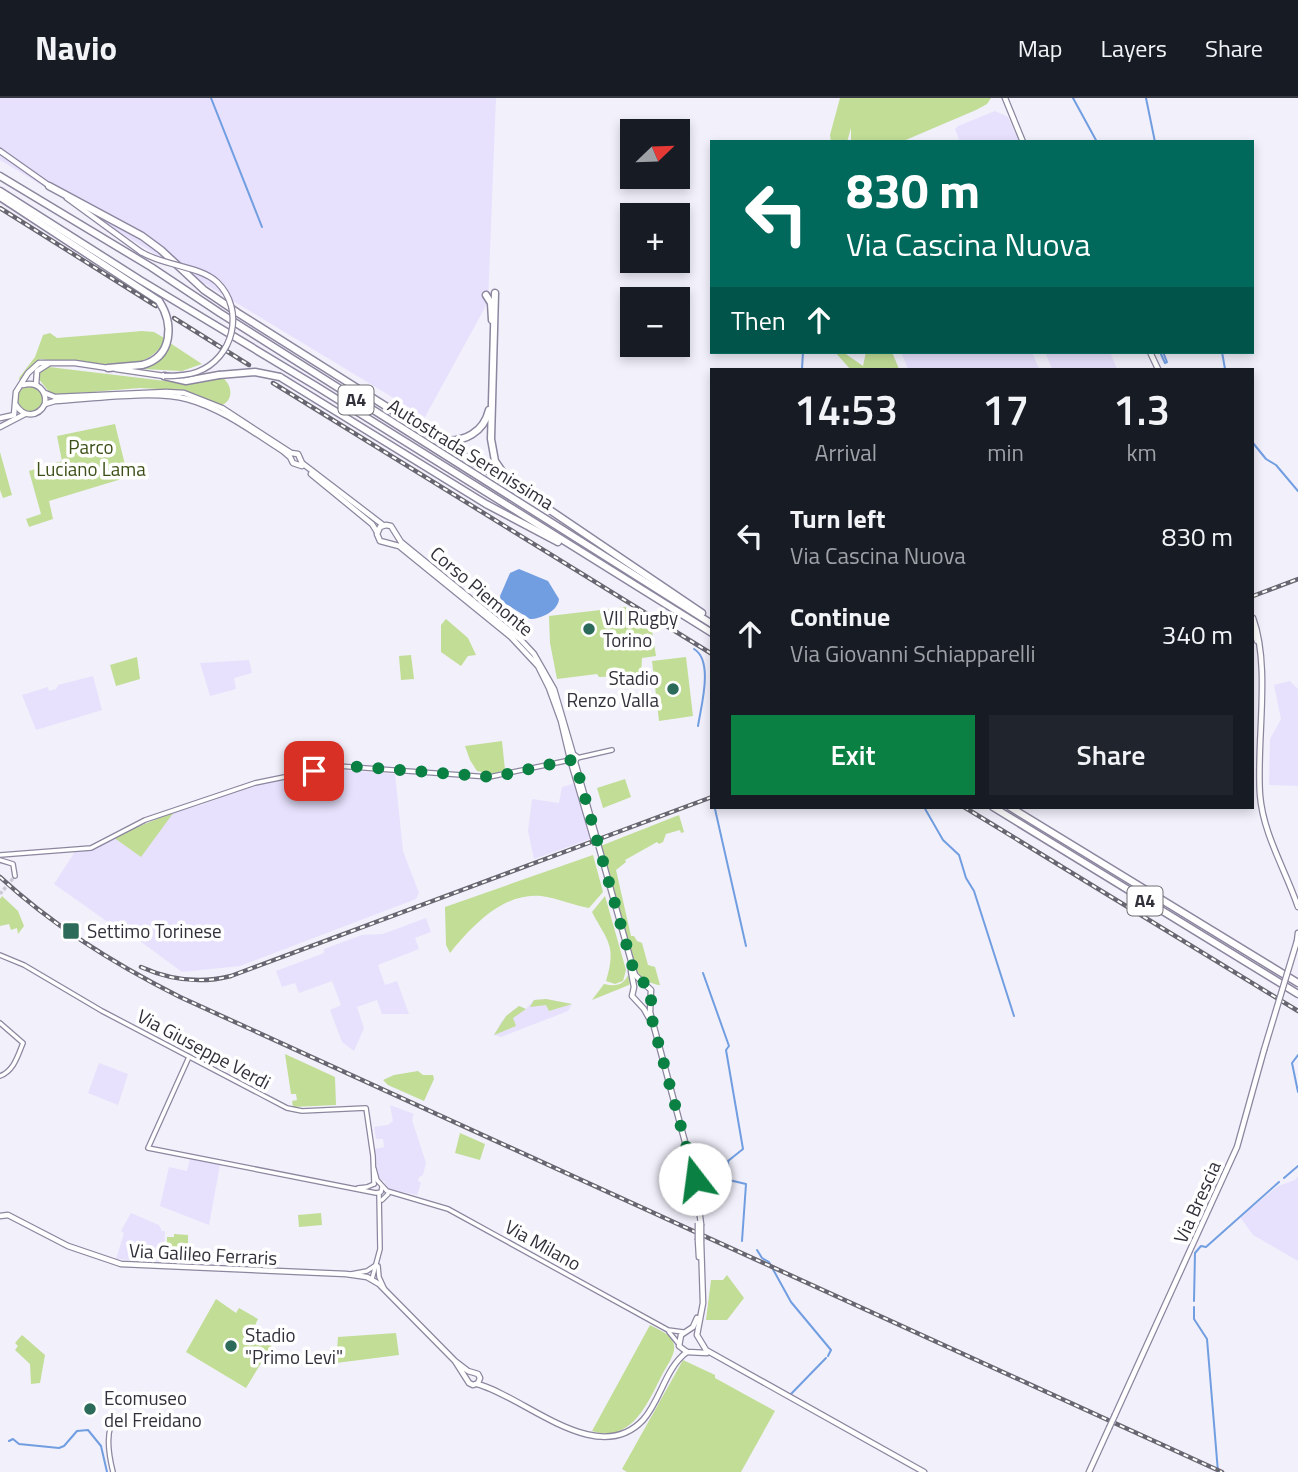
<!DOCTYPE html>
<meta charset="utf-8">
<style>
body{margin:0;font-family:"Titillium Web",sans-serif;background:#20242c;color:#f1f3f6;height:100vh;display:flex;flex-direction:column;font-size:26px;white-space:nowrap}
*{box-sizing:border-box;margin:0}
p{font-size:23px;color:#9ea1a6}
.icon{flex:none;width:38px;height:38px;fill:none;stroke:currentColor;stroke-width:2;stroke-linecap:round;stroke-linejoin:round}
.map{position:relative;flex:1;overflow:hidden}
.side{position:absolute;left:710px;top:270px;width:544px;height:441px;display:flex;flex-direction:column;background:#171b24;border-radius:0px;box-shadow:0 4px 10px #0003}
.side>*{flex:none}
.banner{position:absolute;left:710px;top:42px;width:544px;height:214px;border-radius:0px;box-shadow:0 4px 10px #0003;background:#00695c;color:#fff;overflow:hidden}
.needle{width:46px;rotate:67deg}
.controls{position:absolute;left:620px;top:21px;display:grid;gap:14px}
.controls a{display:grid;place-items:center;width:70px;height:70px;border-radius:0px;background:#171b24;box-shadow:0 4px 10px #0003;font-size:35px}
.pin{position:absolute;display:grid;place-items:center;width:60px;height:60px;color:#fff;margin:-30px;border-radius:14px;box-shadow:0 4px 10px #0006}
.me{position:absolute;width:77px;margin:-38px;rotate:345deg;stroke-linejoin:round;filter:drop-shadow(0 0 5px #0008)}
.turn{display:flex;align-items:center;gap:24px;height:147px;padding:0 21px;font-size:32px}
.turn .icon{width:91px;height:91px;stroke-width:2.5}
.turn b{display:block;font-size:49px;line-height:60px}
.then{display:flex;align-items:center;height:66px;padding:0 21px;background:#0003;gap:14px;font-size:26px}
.eta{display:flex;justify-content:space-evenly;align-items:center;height:119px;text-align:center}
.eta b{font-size:42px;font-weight:600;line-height:49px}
.cta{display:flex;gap:14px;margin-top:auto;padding:14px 21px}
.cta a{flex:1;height:80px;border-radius:0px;background:#0b8043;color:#fff;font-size:28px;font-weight:600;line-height:80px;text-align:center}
.cta a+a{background:#20242c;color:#f1f3f6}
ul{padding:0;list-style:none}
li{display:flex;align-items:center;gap:21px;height:98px;padding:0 21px}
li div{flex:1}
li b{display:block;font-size:26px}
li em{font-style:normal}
header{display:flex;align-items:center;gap:42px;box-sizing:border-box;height:98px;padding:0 35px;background:#171b24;border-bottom:2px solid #363941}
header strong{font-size:33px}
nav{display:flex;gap:38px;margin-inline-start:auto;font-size:24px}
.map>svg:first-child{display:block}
.built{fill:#e7e1fd}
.green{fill:#c1dd96}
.water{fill:#719ee1}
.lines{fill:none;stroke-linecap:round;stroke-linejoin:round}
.stream{stroke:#719ee1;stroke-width:2}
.tertiary-tunnel{stroke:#cccad4;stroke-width:3.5;stroke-dasharray:3.5 2;stroke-linecap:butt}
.tertiary-casing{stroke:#8c869f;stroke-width:6}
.secondary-casing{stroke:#8c869f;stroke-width:7}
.motorway-casing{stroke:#8c869f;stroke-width:9}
.tertiary{stroke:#fff;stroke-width:3.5}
.secondary{stroke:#fff;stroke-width:4.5}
.motorway{stroke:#fff;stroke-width:6}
.rail-casing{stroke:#686670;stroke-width:4.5}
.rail{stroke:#fff;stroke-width:2;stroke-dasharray:5;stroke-linecap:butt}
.secondary-bridge-casing{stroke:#8c869f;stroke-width:7;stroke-linecap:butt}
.motorway-bridge-casing{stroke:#8c869f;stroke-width:9;stroke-linecap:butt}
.secondary-bridge{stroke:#fff;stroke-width:4.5}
.motorway-bridge{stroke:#fff;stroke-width:6}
.route{stroke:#0b8043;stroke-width:12;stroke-dasharray:0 21.6}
.poi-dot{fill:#2c6b59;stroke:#fff;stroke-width:2.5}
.labels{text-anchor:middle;stroke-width:7;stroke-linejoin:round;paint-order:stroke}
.shield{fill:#fff;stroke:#706e75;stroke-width:2}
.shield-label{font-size:18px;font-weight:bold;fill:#32303a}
.park-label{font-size:19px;fill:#3d5017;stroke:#fff}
.street-label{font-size:19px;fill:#32303a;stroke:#fff}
.poi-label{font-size:19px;fill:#32303a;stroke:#fff;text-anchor:start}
</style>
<header>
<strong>Navio</strong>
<nav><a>Map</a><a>Layers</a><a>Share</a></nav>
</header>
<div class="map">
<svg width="1298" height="1374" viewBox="0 0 1298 1374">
<rect width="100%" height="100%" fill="#f2f0fb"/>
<!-- built -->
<g class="built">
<path d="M0 0H496L488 204 425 319 0 62Z"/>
<path d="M995 13 1008 19 1019 44H960L955 31 958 28Z"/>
<path d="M901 254H1032L1039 271H908Z"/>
<path d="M1045 254H1110L1117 271H1052Z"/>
<path d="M249 562 252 575 234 580 236 591 210 598 200 565Z"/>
<path d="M93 578 102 612 36 632 22 597 48 589 49 593 56 591 58 587Z"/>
<path d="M1290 583 1298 591V688L1269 687 1270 641 1281 621 1274 587Z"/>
<path d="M341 672 395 676 403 753 419 795 416 801 240 868 182 874 118 827 115 829 54 786 76 752H89L113 739 174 714 201 707 258 685Z"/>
<path d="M575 685 590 741 534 761 528 733 532 701 559 705 562 689Z"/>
<path d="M426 820 431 834 415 840 419 851 378 867 385 887 397 883 409 916H382L377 902 357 909 364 930 354 953 342 944 330 912 341 907 332 883 299 895 295 885 282 889 276 873 324 855V851L362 837 383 836Z"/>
<path d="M546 901 572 906 568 913 501 939 494 937 501 924 512 913 519 908 526 911 534 902Z"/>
<path d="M99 965 128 976 118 1007 88 995Z"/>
<path d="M390 1007 414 1016 412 1022 426 1065 423 1077 419 1079 418 1083 421 1085 417 1097 388 1091 384 1083 378 1081 375 1051 384 1049 383 1041H376L374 1029 388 1027 393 1023Z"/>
<path d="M190 1061 220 1067 209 1127 160 1108 169 1069 187 1073Z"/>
<path d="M1298 1078V1163L1253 1137 1240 1119 1278 1088 1295 1082Z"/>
<path d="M131 1115 159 1127 162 1133H165L163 1164 116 1161 124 1135 121 1133Z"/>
</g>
<!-- green -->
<g class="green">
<path d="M840 0H991L987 6 976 12 901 44H851V30L847 44H831L830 37Z"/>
<path d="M142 233 154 234 166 241C143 284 80 265 40 261L20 283 19 280 35 259 43 237 50 235 57 240Z"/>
<path d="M170 245 202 266 182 273 142 271 160 260Z"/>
<path d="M835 254H843L863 268 866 254H892L899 271H850Z"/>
<path d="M49 269 182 285 223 280C232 287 234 302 222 307L176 292 140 290 54 297 50 295 38 280 39 275Z"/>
<circle cx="30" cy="301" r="13"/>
<path d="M115 326 128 379 49 403 53 421 29 429 26 421 41 416 29 373 62 363 57 338Z"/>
<path d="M0 354 12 397 3 400 0 392Z"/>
<path d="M626 509 628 525 644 523 651 526 656 558 642 560 641 577 599 579 597 576 557 581 550 545 549 518Z"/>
<path d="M446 521 468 540 476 557 468 558 461 568 441 554V527Z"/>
<path d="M411 557 414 581 401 582 399 558Z"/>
<path d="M137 559 140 581 116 588 110 567Z"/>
<path d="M686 559 693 618 659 623 652 563Z"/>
<path d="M502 643 505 672 492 676 477 673 470 662 465 648Z"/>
<path d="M625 681 631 699 603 710 597 690Z"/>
<path d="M174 714 141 759 113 739Z"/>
<path d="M679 717 684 734 681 735 680 732 666 736 663 744 659 746 657 744 625 762 626 764 616 772 631 838H634L637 843 642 845 648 867 655 869 660 887C653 887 640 880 637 874L600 746 603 747Z"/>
<path d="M593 757 603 794 589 810C573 807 557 800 541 798 503 794 471 829 450 855L446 847 445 809Z"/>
<path d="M2 798 18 813 24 828 18 836 17 830 11 832 9 826 0 828V801Z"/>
<path d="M605 798 626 872 623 883 615 886 606 883C617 847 607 843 592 814Z"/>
<path d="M629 875 631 881 629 887 592 902 604 886C617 889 624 887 629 875Z"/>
<path d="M546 901 572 906 549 913 546 907 530 909 534 902Z"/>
<path d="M519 908 526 911 513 920 516 928 494 937 506 918Z"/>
<path d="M285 956 335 979 336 1007 293 1009 292 1003 297 1002 296 996H291Z"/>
<path d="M418 973 423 977H433L434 981 424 1003 388 987 383 982 394 977Z"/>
<path d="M460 1035 485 1046 480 1062 455 1055Z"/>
<path d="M321 1115 322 1127 299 1129 298 1117Z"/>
<path d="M174 1136 188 1137V1154L167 1153V1139H174Z"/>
<path d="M727 1177 744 1200 727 1222H706L711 1182H723Z"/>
<path d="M216 1201 236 1215 239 1210 258 1221 254 1229 275 1242 246 1290 186 1254Z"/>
<path d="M650 1227C659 1232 672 1236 674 1247 676 1256 666 1269 662 1277 648 1304 632 1346 592 1333Z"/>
<path d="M396 1235 399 1257 336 1265 338 1239Z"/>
<path d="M22 1237 45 1257 40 1285 31 1286 30 1266 15 1252 18 1248 15 1245Z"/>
<path d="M683 1262 715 1277V1280L775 1313 741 1374H627L622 1371Z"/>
</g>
<!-- water -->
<path class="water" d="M519 471 548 483 559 501C558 513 541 521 530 521L501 503 500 498 510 475Z"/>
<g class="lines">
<!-- stream -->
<g class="stream">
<path d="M211 0 262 129"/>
<path d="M1073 0 1097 44"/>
<path d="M1146 0 1155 44"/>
<path d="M1160 254 1165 265 1167 264 1163 254"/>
<path d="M1222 254 1225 271"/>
<path d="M802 271 803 254"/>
<path d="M1253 345 1266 361 1276 367 1298 393"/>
<path d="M694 551C714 563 701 608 698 628"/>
<path d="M924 709 943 742 959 757 966 780 974 793 1014 918"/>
<path d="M715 711 746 848"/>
<path d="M703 875 729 948 726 952 743 1051 728 1063 729 1082 746 1086 742 1143"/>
<path d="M1298 957 1292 965 1298 994"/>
<path d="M1284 1080 1298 1068"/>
<path d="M757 1152 762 1160 769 1164 791 1204 831 1252 828 1258"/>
<path d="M1194 1203 1195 1155 1201 1148 1206 1149 1279 1084"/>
<path d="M1194 1209V1221L1207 1241 1218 1374"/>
<path d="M790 1297 826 1260"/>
<path d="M9 1343 13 1341 19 1346 59 1350 64 1348 77 1333 88 1332 101 1348 107 1374"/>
</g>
<!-- tertiary-tunnel -->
<path class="tertiary-tunnel" d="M0 796 15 778"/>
<!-- tertiary casing -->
<g class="tertiary-casing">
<g id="tertiary">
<path d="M577 660 612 652"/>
<path d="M0 757 91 750 145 722 255 685 338 668 489 679 570 662"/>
<path d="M0 762 13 766 15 778"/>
<path d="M0 857 24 867 102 913 287 1010 302 1013 366 1010 373 1058 374 1086"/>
<path d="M0 925 23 945C18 957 14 973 0 978"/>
<path d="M189 959 148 1050 376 1095 381 1094 382 1089"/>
<path d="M374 1071 377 1082 387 1093 448 1111 668 1232 683 1234"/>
<path d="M358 1090 367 1089 374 1086"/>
<path d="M382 1102 388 1096"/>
<path d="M378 1168 379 1179 384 1190"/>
<path d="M351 1176 367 1173 376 1167"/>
<path d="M372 1181 380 1151 379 1095"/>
<path d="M669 1234 678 1245"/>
<path d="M113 1374C109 1358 104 1332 116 1319"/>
</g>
</g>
<!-- secondary casing -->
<g class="secondary-casing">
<g id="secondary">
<path d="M1005 0 1023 44"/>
<path d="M0 53 51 89"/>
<path d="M67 100 141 154"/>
<path d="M1150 254 1158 271"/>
<path d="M116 271 164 278"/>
<path d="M36 287 37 273 48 266"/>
<path d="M45 295 55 299 166 294 184 295 222 310 291 355 298 356 302 365 383 427"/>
<path d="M45 306 55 303C91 301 154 292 187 301 221 310 253 334 283 353L290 359 293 365 302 368"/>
<path d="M16 307C24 320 38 319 45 306 47 292 37 283 23 287"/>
<path d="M0 320 14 317 16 294 28 275 39 265H75L108 270"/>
<path d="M0 329 25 316"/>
<path d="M311 376 372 426 377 434"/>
<path d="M1253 520C1271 569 1256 644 1260 697 1263 736 1286 773 1298 809"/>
<path d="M1253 531 1257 543"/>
<path d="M593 739 570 661 561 623 549 590 538 568 511 539 399 448 380 443 377 436 380 429 386 427 391 428 401 444 521 542 534 556 554 591 573 656 577 659 575 664 596 738"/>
<path d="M598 746 635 877 651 892 650 914 695 1081 701 1126"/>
<path d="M1297 843 1298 835"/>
<path d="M631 873 634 889 632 898 644 911 649 920"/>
<path d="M0 1118 8 1117 68 1148 121 1166 346 1176 367 1179 379 1186 455 1263 468 1273 478 1276 480 1280 478 1285 473 1287 469 1285 455 1263"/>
<path d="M698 1142 699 1159"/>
<path d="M701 1143 703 1205 697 1237 706 1252 924 1374"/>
<path d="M697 1220 693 1229 681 1237 679 1248 687 1254 707 1255"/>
<path d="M477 1286C524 1298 597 1371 643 1322 661 1302 665 1270 687 1254"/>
<path d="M1115 1317 1237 1049 1264 952"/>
<path d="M1089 1374 1109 1330"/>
</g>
</g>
<!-- motorway casing -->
<g class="motorway-casing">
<g id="motorway">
<path d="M0 78 151 169 220 215 712 526"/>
<path d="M49 88 142 138 161 152 204 192 238 215 541 406 702 515"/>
<path d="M0 93 140 182 316 288 712 535"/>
<path d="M0 99 159 203"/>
<path d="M495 195 491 341 495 363 508 382"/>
<path d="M486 197 491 205 492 222"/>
<path d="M108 270 142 267"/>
<path d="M164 278 186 283 219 277"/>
<path d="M280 279 486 406 558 444"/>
<path d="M442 342C464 345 484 334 489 312"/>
<path d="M993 709 1298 896"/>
<path d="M1010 709 1298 885"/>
</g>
</g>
<!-- tertiary -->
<use href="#tertiary" class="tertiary"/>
<!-- secondary -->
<use href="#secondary" class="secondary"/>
<!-- motorway -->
<use href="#motorway" class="motorway"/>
<!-- rail casing -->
<g class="rail-casing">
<g id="rail">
<path d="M0 110 156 208"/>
<path d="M174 220 249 267"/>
<path d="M273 285 712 556"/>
<path d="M1253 498 1298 481"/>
<path d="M964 709 1298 913"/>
<path d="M0 779C53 828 116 867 180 899L1222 1374"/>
<path d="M141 869C170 882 200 886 231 878L712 699"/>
</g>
</g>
<!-- rail -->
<use href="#rail" class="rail"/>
<!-- secondary-bridge casing -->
<g class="secondary-bridge-casing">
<g id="secondary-bridge">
<path d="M141 154C164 168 200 168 217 184 246 212 233 261 197 274 186 278 175 278 164 278"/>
<path d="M596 738 598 746"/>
<path d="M593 739 596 747"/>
<path d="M1264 952 1297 843"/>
<path d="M698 1125V1142"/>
<path d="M701 1126V1143"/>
<path d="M1109 1330 1115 1317"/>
</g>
</g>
<!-- motorway-bridge casing -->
<g class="motorway-bridge-casing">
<g id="motorway-bridge">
<path d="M142 267C173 259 174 226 159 203"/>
<path d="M219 277 255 274 280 279"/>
</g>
</g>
<!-- secondary-bridge -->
<use href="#secondary-bridge" class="secondary-bridge"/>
<!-- motorway-bridge -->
<use href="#motorway-bridge" class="motorway-bridge"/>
</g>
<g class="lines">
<!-- route -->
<path class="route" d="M314 673 347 668 494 679 570 662 575 664 635 877 652 892 650 914 695 1081"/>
</g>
<!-- markers -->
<g class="poi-dot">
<circle cx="589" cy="531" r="7"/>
<circle cx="673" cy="591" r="7"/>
<rect x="62" y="824" width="18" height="18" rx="3.5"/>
<circle cx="231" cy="1248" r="7"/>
<circle cx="90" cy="1311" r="7"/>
</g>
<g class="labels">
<!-- shield labels -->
<g class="shield">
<rect x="338.5" y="287.5" width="35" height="29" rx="5"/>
<rect x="1127.5" y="788.5" width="35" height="29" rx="5"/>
</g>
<g class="shield-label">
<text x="356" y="308">A4</text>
<text x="1145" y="809">A4</text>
</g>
<!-- park labels -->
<g class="park-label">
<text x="91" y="356">Parco<tspan x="91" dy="22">Luciano Lama</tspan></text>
</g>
<!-- street labels -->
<g class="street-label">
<text transform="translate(471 356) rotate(32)" y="7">Autostrada Serenissima</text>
<text transform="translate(482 493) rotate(40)" y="7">Corso Piemonte</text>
<text transform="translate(204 951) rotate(28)" y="7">Via Giuseppe Verdi</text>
<text transform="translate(1197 1104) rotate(-66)" y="7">Via Brescia</text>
<text transform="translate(543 1147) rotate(29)" y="7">Via Milano</text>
<text transform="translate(203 1156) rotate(3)" y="7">Via Galileo Ferraris</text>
</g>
<!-- poi labels -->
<g class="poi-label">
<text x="603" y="527">VII Rugby<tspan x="603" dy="22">Torino</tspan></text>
<text x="659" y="587" text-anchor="end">Stadio<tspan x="659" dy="22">Renzo Valla</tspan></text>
<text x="87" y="840">Settimo Torinese</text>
<text x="245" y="1244">Stadio<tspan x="245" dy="22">"Primo Levi"</tspan></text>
<text x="104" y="1307">Ecomuseo<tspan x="104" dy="22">del Freidano</tspan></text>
</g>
</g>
</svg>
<div class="controls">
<a><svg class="needle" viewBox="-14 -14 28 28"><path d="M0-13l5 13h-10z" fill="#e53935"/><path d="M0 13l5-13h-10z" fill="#9ea1a6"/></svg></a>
<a>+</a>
<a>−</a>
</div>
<div class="pin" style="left:314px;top:673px;background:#d93025"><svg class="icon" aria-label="arrive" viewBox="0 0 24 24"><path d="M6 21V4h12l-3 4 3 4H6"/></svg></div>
<svg class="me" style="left:695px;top:1081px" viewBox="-20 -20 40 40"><circle r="19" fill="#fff"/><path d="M0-13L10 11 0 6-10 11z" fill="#0b8043"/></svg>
<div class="banner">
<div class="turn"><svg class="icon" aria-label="left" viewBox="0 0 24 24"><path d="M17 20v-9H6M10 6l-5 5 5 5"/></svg><div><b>830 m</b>Via Cascina Nuova</div></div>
<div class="then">Then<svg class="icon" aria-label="ahead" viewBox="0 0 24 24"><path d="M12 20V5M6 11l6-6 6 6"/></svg></div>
</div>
<section class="side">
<div class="eta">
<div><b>14:53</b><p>Arrival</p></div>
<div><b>17</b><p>min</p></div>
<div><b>1.3</b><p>km</p></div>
</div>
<ul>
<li><svg class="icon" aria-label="left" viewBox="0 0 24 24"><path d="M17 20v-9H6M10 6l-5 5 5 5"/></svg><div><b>Turn left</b><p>Via Cascina Nuova</p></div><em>830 m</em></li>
<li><svg class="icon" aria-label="ahead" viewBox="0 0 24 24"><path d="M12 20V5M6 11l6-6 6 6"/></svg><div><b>Continue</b><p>Via Giovanni Schiapparelli</p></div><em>340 m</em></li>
</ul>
<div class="cta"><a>Exit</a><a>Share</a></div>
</section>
</div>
